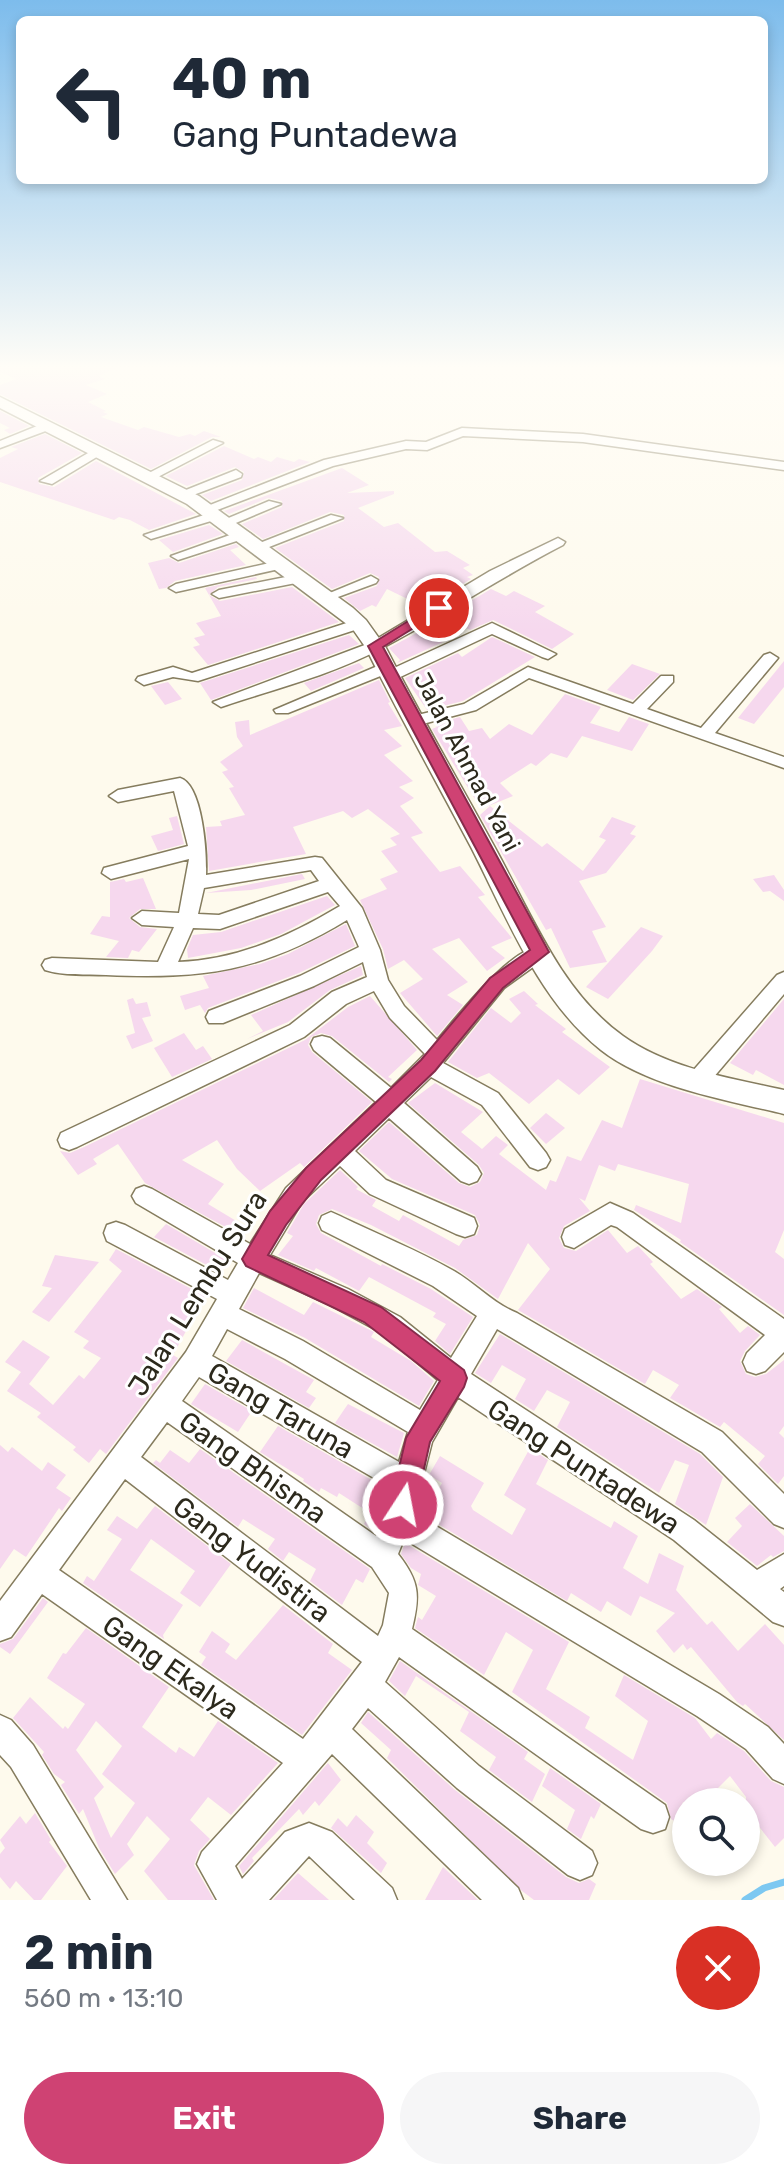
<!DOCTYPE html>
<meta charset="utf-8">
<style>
body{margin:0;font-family:Rubik,sans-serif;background:#f6f6f7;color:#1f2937;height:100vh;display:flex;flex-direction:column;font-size:30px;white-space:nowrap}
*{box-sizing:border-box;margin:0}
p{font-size:26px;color:#747a83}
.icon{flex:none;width:44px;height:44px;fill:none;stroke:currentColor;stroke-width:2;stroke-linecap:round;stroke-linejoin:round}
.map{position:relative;height:1900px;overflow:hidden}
.panel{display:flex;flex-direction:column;background:#fff;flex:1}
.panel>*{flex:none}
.hud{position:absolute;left:16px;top:16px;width:752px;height:168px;border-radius:12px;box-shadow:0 4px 12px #0003;background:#fff;color:#1f2937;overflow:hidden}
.fabs{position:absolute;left:672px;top:1788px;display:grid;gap:16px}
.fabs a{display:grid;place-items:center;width:88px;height:88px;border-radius:50%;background:#fff;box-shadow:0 4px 12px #0003;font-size:40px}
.pin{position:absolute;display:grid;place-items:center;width:68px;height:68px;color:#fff;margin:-34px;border:4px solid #fff;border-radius:50%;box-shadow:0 2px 8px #0007}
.me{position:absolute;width:88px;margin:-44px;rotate:11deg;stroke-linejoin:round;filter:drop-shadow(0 0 6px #0008)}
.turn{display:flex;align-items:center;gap:28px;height:168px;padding:0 24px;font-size:36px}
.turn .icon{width:104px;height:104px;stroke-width:2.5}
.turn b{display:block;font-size:56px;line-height:68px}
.round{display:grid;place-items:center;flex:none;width:84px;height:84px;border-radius:42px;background:#f6f6f7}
.overview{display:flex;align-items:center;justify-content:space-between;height:136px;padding:0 24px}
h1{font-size:48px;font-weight:700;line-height:60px}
.button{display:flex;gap:16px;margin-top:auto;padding:16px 24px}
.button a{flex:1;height:92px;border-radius:48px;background:#cf4273;color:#fff;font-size:32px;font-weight:700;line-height:92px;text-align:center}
.button a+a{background:#f6f6f7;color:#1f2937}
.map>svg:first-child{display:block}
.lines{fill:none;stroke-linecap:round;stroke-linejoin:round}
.stream{stroke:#7dc8f1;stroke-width:7}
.building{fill:#f6d8ee;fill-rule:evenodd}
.minor-casing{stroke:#857c5e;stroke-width:3}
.major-casing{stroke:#857c5e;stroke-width:3}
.minor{fill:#fff;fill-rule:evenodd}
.major{fill:#fff;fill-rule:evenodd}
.route{fill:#cf4273;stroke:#872b4b;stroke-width:2}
.labels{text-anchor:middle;stroke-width:6;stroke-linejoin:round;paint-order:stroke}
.street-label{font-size:24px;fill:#2c291c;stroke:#fff}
.near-street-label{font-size:28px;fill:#2c291c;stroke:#fff}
</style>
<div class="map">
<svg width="784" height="1900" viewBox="0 0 784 1900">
<rect width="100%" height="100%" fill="#fefaed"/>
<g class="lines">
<!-- stream -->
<path class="stream" d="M745 1900 764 1888 784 1882"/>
</g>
<!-- building -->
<g class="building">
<path d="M0 367H118L99 376 105 379 86 385 107 394 88 402 106 411 103 412 108 414 101 417 138 430 144 427 179 437 190 434 195 436 204 431 221 437H212L151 469 0 394V385L16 379 0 372Z"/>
<path d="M0 411 29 426 10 434 4 430 10 428 0 423Z"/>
<path d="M45 434 82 453 38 478 39 484 54 487 96 461 196 514 149 530 130 520 119 517 114 520 0 482V458L18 449 11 447Z"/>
<path d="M224 446 254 459 258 457 271 462 277 457 294 462 299 459 310 462 211 501 202 495 242 480 244 472 235 467 187 486 166 476Z"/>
<path d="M342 468 369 485 347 493 394 491V494L358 508 384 527 398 523 435 552 447 551 470 565 463 568 473 575 467 577 471 579 424 607 387 589 376 607 372 605 360 611 344 598 377 586 379 577 370 573 332 589 275 548 344 521V515L330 512 263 539 242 524 282 507V501L268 498 229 514 224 511Z"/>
<path d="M209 525 223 534 173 552 159 540Z"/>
<path d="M236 544 239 547 230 550 246 565 175 581 166 588 159 589 148 563 169 558 179 563Z"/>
<path d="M256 577 257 579 218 587 209 595 220 601 292 587 339 622 208 665 193 647 200 645 194 638 205 635 196 623 221 616 205 588Z"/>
<path d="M491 589 506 596 514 591 545 606 535 612 574 634 552 649 493 620 470 630 444 617Z"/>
<path d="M424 629 443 642 397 663 400 660 389 648Z"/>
<path d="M349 635 359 644 211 700 200 683Z"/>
<path d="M492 637 535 657 463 701 427 710 405 678 458 653 462 657Z"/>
<path d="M784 661V687L754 724 738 718Z"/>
<path d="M359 663 364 668 311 691 304 683Z"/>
<path d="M632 664 660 674 633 700 607 690Z"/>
<path d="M379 680 390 702 388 703 402 726 384 730 402 746 384 755 413 781 399 787 414 798 400 806 423 833 411 837 440 872 460 866 485 895 478 897 512 938 491 947 505 958 487 971 459 938 432 949 468 982 447 995 463 1005 437 1036 400 993 423 979 404 960 388 969 383 949 360 900 387 889 380 879 398 872 381 851 397 845 390 838 400 834 368 809 352 818 343 811 293 827 306 854 209 871 206 827 222 826 220 821 245 815 229 788 234 787 222 772 228 770 220 762 243 746 237 737 235 722 249 720 250 735Z"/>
<path d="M168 682 182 699 165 705 151 686Z"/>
<path d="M565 694 601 707 590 723 619 732 629 717 649 724 632 751 582 736 567 758 551 753 536 766 531 763 500 783 513 796 481 809 432 729 437 727 435 724 460 717 469 731 482 728 490 739 509 724 532 735Z"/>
<path d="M490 806 542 847 547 843 583 871 606 840 599 837 612 817 636 826 630 834 636 836 606 873 579 881 606 927 592 931 607 962 570 968 551 928 546 930 480 815Z"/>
<path d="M177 816 184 844 158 851 151 836 173 830 169 818Z"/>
<path d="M302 874 305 879 251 890 206 893Z"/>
<path d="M774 875 784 890V901L770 891 763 892 753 879Z"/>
<path d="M143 878 156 909H140L129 918 140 927 157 929 139 952 132 950 128 958 106 957 119 941 90 934 102 916 110 917V882L124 879 126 882Z"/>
<path d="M327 896 335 905 281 934 241 948 188 958 187 949 193 935 221 932Z"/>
<path d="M346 924 355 946 299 973 208 1008 205 1013 200 1005 185 1010 180 996 209 988 203 976 260 964 288 954Z"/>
<path d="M641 927 663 936 652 951 608 999 586 987Z"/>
<path d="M361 966 363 975 330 990 288 1022 247 1039 263 1031 251 1015Z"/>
<path d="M524 991 538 1004 535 1005 566 1029 562 1032 610 1067 579 1095 558 1079 529 1104 489 1073 477 1078 448 1062 491 1008 511 1023 521 1013 509 999Z"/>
<path d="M370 996 417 1050 388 1077 392 1079 389 1082 332 1036 321 1033 311 1037 308 1045 312 1052 372 1102 304 1167 300 1163 260 1191 237 1169 217 1140 182 1160 224 1184 208 1204 248 1228 242 1236 145 1183 118 1144 93 1159 97 1164 78 1175 60 1151 70 1153 84 1147 305 1040 348 1007Z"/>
<path d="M133 998 136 1004 147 1002 151 1016 142 1018 153 1041 132 1049 126 1036 135 1033 127 1000Z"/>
<path d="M784 999V1085L756 1070 753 1075 730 1063Z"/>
<path d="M184 1033 196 1050 203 1046 212 1059 172 1077 154 1048Z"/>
<path d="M640 1079 784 1123V1230L775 1252 784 1259V1315L680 1242 681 1240 634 1210 636 1205 681 1223 689 1184 618 1164 615 1171 599 1165 585 1201 579 1198 590 1211 564 1226 559 1238 564 1248 576 1251 608 1230 627 1253 638 1246 653 1262 650 1264 681 1299 697 1289 722 1307 719 1309 740 1333 748 1326 760 1335 745 1351 740 1361 746 1374 755 1377 766 1374 784 1360V1426L779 1433 784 1438V1476L778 1484 758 1464 765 1456 724 1422 720 1427 670 1398 679 1385 653 1370 645 1384 518 1310 550 1269 528 1243 498 1299 455 1268 371 1225 332 1209 319 1215 316 1224 321 1233 381 1266 382 1264 431 1289 473 1317 450 1354 435 1341 446 1324 433 1317 436 1313 369 1277 359 1291 316 1268 314 1271 278 1255 293 1236 287 1233 304 1204 340 1170 358 1187 356 1189 376 1200 372 1206 399 1221 403 1215 459 1246 463 1240 477 1235 480 1225 475 1215 392 1179 359 1151 389 1122 459 1183 470 1187 480 1182 484 1173 479 1165 408 1103 435 1083 483 1112 461 1132 482 1149 496 1136 508 1145 499 1154 546 1190 550 1180 556 1182 567 1156 581 1161 602 1120 622 1128Z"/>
<path d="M546 1113 565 1128 546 1144 530 1128Z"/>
<path d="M166 1224 227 1260 218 1271 154 1237Z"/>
<path d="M116 1249 205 1296 173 1355 178 1358 106 1454 100 1449 89 1463 73 1450 76 1447 37 1417 41 1413 7 1391 21 1372 5 1362 23 1340 50 1357 29 1384 53 1405 79 1375 84 1379 101 1358 83 1348 89 1341 74 1332 122 1271 109 1260Z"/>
<path d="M55 1255 99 1262 49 1322 32 1312 52 1288 42 1286Z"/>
<path d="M254 1288 304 1315 313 1302 374 1332 371 1337 411 1361 434 1381 419 1406 305 1338 243 1308Z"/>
<path d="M500 1334 700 1454 723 1477 706 1525 675 1504 689 1465 675 1460 659 1493 557 1427 570 1402 547 1390 534 1411 515 1399 526 1379 502 1365 491 1383 475 1373Z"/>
<path d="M242 1340 314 1380 306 1392 316 1398 309 1408 226 1361Z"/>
<path d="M205 1384 252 1411 238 1432 191 1404Z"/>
<path d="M348 1404 404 1433 397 1457 335 1423Z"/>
<path d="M278 1426 389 1490 374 1531 364 1524 370 1513 339 1493 337 1497 321 1488 319 1492 303 1481 304 1479 260 1452Z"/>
<path d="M0 1445 8 1452 12 1447 42 1471 48 1462 66 1475 56 1488 71 1498 62 1511 59 1508 26 1557 14 1549 0 1569Z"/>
<path d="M530 1448 548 1460 536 1484 611 1528 614 1521 638 1536 623 1568 648 1584 659 1553 684 1566 676 1590 707 1625 712 1621 738 1651 765 1624 784 1645V1740L745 1704 743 1706 737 1702 691 1647 687 1650 683 1644 674 1653 656 1631 675 1613 640 1596 631 1616 607 1601 601 1612 571 1593 567 1601 423 1515 442 1483 429 1475 440 1456 484 1483 471 1506 473 1510 512 1535 526 1509 504 1495Z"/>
<path d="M200 1449 370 1569 363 1583 356 1579 342 1605 310 1581 316 1569 289 1552 283 1561 268 1549 275 1539 243 1519 238 1527 153 1463 156 1460 160 1463 170 1450 189 1463Z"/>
<path d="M750 1504 784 1536V1551L773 1557 771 1555 757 1566 727 1542 742 1526 735 1518Z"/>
<path d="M155 1506 231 1564 200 1607 180 1593 195 1571 151 1539 130 1570 183 1605 163 1635 164 1639 83 1583 87 1576 94 1581 122 1539 107 1530 117 1516 137 1529Z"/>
<path d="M405 1543 569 1642 546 1689 590 1717 585 1728 633 1760 648 1721 615 1696 624 1675 695 1718 711 1739 717 1733 744 1751 771 1781 784 1787V1838L775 1847 746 1810V1797L730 1776 711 1795 716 1802H683L676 1822 671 1819 667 1803 512 1692 533 1650 506 1632 484 1675 415 1628 418 1617 422 1620 436 1596 418 1585 421 1574 411 1568 401 1554Z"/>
<path d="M43 1598 48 1602 10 1654 0 1647V1644L13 1639Z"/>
<path d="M283 1605 333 1644 328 1653 352 1670 302 1735 201 1665 206 1657 199 1652 212 1631 230 1644 225 1652 236 1660Z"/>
<path d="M86 1628 169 1687 142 1727 176 1753 179 1747 194 1757 218 1721 278 1763 231 1815 208 1797 190 1820 210 1839 199 1851 194 1865 214 1900H168L144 1871 170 1839 147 1816 127 1844 134 1855 115 1874 99 1848 83 1809 79 1814 61 1785 65 1782 54 1774 42 1755 44 1752 13 1718 30 1697 63 1729 65 1726 68 1729 85 1704 47 1678 63 1653 66 1654ZM96 1721 122 1746 102 1774 135 1803 111 1838 94 1798 104 1787 76 1750Z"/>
<path d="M400 1661 528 1752 524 1759 545 1774 532 1802 489 1770 496 1757 460 1731 469 1712 416 1676 405 1696 389 1681Z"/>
<path d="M368 1712 455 1790 566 1877 579 1883 589 1879 596 1884 589 1900H534L522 1891 387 1758 391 1750 361 1723Z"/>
<path d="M328 1763 341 1780 319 1806 315 1801 303 1815 299 1809 252 1858 254 1861 243 1874 239 1866Z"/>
<path d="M550 1768 601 1804 594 1819 591 1816 581 1839 567 1829 575 1810 542 1786Z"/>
<path d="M35 1813 51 1840 49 1842 67 1866 41 1900H34L16 1881 10 1889 0 1877V1854L5 1848 0 1840 20 1816 26 1824Z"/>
<path d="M356 1815 374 1832 367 1843 387 1863 381 1873 331 1828 338 1818 347 1827Z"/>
<path d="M443 1867 478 1900H425Z"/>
<path d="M298 1873 329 1900H273Z"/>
</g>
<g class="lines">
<!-- minor casing -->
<g class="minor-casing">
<g id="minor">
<path d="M47 422 53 426 51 429 0 448V441Z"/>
<path d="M462 428 583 434 784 462V470L583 442 463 436 427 450 406 449 333 466 212 512 200 509 324 460 406 441 426 442Z"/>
<path d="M213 440 223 443 154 479 143 476Z"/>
<path d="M95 449 105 452 52 484 40 481Z"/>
<path d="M236 470 242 474 241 477 188 497 176 494Z"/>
<path d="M269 501 281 504 231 525 219 522Z"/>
<path d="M216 511 221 512V518L151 539 144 535Z"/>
<path d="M331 515 343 518 264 549 252 546Z"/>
<path d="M244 530 251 534 249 537 178 560 171 556Z"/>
<path d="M558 538 565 542 563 545C501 577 443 616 382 648 334 674 278 688 227 705L221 707 213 702 370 643 490 571Z"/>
<path d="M283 560 290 564 288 567 176 592 169 588 176 584Z"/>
<path d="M301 574 306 575V581L219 598 212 594 219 590Z"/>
<path d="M371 576 378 580 376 583 327 601 320 597Z"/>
<path d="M359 619 367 624 364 627 198 681 173 677 144 685 136 680 138 677 173 667 192 673Z"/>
<path d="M492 623 556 654 548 659 542 657 492 634 396 679H384L383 675 288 713H276L274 710 380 665H392L394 668Z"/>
<path d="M770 653 778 658 715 733 784 757V768L529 678 476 710 415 726 407 721 409 717 464 704 528 667 633 704 661 676H673V682L647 709 701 728 764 655Z"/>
<path d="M180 778C203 785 207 855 206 875L315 857 322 858 362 908 380 950 388 980 404 1006 437 1040C456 1018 517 938 547 947L550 952 547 957 504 988 443 1063 498 1093 546 1153 550 1160 546 1167 538 1170 530 1167 482 1105 431 1077 404 1103 477 1167 481 1174 477 1181 469 1184 461 1181 389 1118 355 1151 386 1180 474 1218 477 1226 474 1234 465 1237 456 1234 370 1194 340 1166 302 1202 270 1255 348 1289 400 1317 451 1358 477 1316 433 1286 322 1230 319 1223 322 1216 331 1212 340 1216C377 1234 417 1250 454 1271 476 1284 494 1304 517 1313L722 1432 784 1494V1528L774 1524 702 1452 497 1329 471 1374 694 1520 757 1570 784 1554V1586L780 1589 784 1592V1626L773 1622 674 1540 458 1397 432 1442 414 1513 719 1694 768 1727 784 1744V1784L773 1779 746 1749 697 1716 404 1539 398 1554C420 1582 420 1596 412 1629L665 1805 669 1817 665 1829 653 1833 641 1829 399 1657 385 1682 479 1766 592 1851 597 1863 592 1875 580 1880 568 1875 457 1788 368 1708 352 1729 518 1888 523 1900H482L332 1754 235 1866 242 1879 285 1832 309 1823 332 1832 392 1888 397 1900H355L309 1856 269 1900H217L197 1864 202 1852 283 1763 42 1594 11 1637 0 1641V1601L186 1352 217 1299 107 1241 104 1233 107 1225 116 1222 125 1225 228 1280 238 1263 136 1203 132 1196 136 1189 144 1186 152 1189 250 1244 286 1188 376 1102 314 1050 311 1044 314 1038 322 1036 330 1038 391 1088 425 1054 390 1018 374 991 346 1004 304 1037 77 1147 69 1150 61 1147 58 1140 61 1133 290 1025 332 992 367 977 363 962 314 986 223 1023H209L206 1017 209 1011 300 976 359 947 347 920C261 972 204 979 106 975 86 974 64 976 45 970L42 965 45 960 52 958 158 962 174 927 142 925 132 918 142 911 179 913 189 859 111 879 102 873 104 868 188 846 174 791 118 802 109 796 118 790ZM311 870 319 881 219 915 198 914 204 888ZM328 892 340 906C290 936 237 960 178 962L193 928 220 929ZM259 1273 330 1305 382 1333 438 1380 420 1410 303 1341 239 1309ZM227 1329 285 1359 408 1432 399 1462 212 1356ZM199 1377 393 1489 376 1536 182 1401ZM167 1422 372 1567 389 1593 383 1625 378 1636 141 1457ZM125 1479 362 1662 303 1739 59 1570Z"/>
<path d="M784 972V994L707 1085 699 1088 691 1085 688 1079 691 1073 777 975Z"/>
<path d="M610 1203 633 1213 784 1319V1352L765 1371 756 1374 747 1371 743 1362 747 1353 765 1335 617 1227 611 1225 574 1248 565 1245 562 1237 565 1229Z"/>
<path d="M0 1715 11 1720 33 1745 127 1900H91L11 1767 0 1755Z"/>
</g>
</g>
<!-- major casing -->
<g class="major-casing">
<path id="major" d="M0 397 199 496 353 608 366 620 386 648C420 715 458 780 494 846 530 911 560 991 623 1036 669 1069 731 1078 784 1090V1114C727 1100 648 1087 601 1050 538 1000 507 917 471 847 436 781 399 715 366 648L352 628 187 504 0 408Z"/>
</g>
<!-- minor -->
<use href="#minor" class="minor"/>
<!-- major -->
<use href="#major" class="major"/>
</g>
<!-- sky -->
<linearGradient id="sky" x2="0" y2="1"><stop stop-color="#7dbcec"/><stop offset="0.58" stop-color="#fffdf7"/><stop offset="1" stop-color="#fffdf7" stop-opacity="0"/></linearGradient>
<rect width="784" height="633" fill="url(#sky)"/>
<!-- route -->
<path class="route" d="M434 605 446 608 383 647 549 952 503 988 435 1071 321 1180 286 1225 268 1255 381 1307 464 1370 467 1378 464 1387 430 1442 416 1505 412 1514 403 1517 394 1514 390 1505 406 1438 440 1381 364 1322 246 1266 242 1259 270 1211 306 1168 421 1060 490 978 530 950 368 646Z"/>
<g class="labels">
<!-- street labels -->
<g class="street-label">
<text transform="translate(467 762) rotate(62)" y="8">Jalan Ahmad Yani</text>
</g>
<!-- near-street labels -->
<g class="near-street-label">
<text transform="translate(197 1293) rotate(-58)" y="10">Jalan Lembu Sura</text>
<text transform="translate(281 1410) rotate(30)" y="10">Gang Taruna</text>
<text transform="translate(584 1466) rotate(33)" y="10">Gang Puntadewa</text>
<text transform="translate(253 1467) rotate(35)" y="10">Gang Bhisma</text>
<text transform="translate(252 1559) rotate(37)" y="10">Gang Yudistira</text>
<text transform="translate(171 1667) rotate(35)" y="10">Gang Ekalya</text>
</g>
</g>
</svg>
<div class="fabs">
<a><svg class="icon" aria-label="search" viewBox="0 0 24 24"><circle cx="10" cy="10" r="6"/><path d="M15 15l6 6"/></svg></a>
</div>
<div class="pin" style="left:439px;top:608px;background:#d93025"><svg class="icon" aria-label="arrive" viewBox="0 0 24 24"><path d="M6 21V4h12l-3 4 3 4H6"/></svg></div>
<svg class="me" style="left:403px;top:1505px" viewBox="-20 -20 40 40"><circle r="17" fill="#cf4273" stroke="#fff" stroke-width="3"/><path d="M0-11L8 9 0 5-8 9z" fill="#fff"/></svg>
<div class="hud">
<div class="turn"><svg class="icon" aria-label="left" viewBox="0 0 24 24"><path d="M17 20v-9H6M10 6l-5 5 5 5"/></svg><div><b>40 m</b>Gang Puntadewa</div></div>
</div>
</div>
<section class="panel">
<div class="overview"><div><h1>2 min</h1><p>560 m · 13:10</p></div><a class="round" style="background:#d93025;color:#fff"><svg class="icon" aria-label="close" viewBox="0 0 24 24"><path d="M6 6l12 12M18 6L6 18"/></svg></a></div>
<div class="button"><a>Exit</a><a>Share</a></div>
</section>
